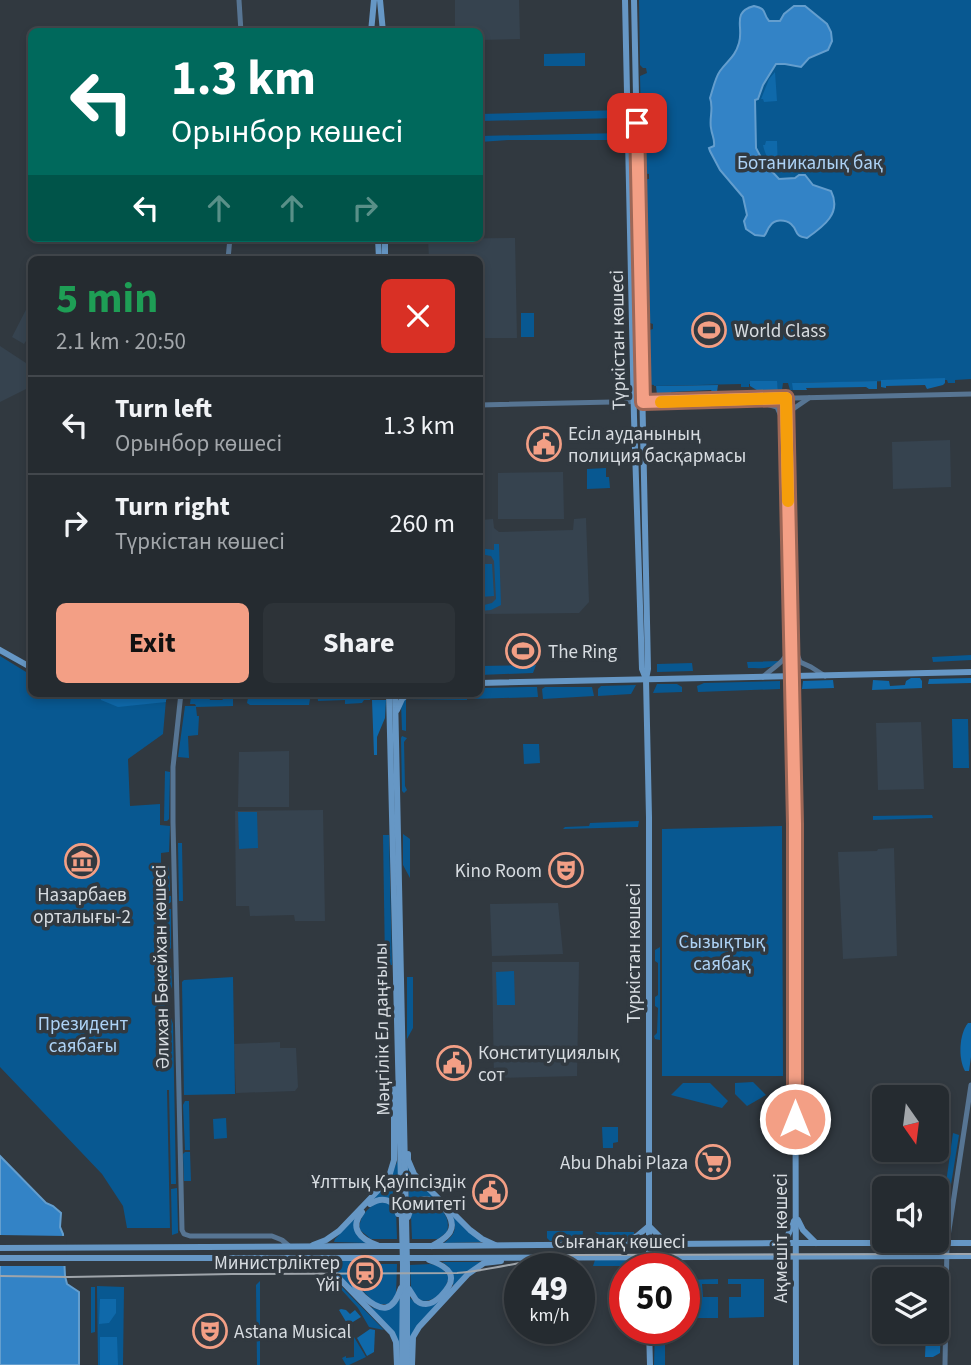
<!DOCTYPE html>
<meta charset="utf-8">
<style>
body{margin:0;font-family:"Source Sans 3",sans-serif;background:#2d3338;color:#f1f3f6;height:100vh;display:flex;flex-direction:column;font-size:26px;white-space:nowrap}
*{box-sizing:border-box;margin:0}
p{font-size:23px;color:#a3a7ab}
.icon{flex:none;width:38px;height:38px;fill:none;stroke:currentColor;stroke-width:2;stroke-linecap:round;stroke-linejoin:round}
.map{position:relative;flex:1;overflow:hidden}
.panel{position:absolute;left:28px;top:256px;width:455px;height:441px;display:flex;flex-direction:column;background:#252b30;border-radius:10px;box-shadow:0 4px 10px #0003,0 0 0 2px #42474c}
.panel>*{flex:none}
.hud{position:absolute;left:28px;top:28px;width:455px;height:214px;border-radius:10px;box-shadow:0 4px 10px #0003,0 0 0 2px #42474c;background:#00695c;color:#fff;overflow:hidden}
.needle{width:46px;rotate:166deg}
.fabs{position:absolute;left:872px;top:1085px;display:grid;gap:14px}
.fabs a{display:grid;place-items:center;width:77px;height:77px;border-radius:10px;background:#252b30;box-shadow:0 4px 10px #0003,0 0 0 2px #42474c;font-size:35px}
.speed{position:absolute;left:504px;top:1253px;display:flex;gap:14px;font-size:35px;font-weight:700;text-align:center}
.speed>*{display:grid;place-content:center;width:91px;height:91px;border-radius:50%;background:#252b30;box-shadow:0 4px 10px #0003,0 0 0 2px #42474c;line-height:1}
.speed small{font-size:18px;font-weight:400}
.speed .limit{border:10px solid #d22;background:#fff;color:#111}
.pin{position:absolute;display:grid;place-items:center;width:60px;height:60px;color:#fff;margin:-30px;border-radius:14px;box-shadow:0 4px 10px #0006}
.me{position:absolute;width:77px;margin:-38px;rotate:0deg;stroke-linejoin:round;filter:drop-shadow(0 0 5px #0008)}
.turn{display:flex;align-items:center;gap:24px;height:147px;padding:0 28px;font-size:32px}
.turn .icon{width:91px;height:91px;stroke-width:2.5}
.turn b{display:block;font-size:49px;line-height:60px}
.lanes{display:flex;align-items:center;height:66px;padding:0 28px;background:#0003;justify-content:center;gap:35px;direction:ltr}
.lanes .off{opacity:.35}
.round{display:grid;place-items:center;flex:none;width:74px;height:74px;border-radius:10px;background:#2d3338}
.overview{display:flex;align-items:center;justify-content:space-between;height:119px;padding:0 28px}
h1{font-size:42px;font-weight:700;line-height:52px;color:#1e9e55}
.cta{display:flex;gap:14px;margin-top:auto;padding:14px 28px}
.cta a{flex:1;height:80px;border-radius:10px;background:#f39f85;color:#111;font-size:28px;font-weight:700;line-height:80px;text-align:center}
.cta a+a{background:#2d3338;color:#f1f3f6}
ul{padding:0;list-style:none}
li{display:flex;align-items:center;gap:21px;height:98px;padding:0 28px;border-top:2px solid #42474c}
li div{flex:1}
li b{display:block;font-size:26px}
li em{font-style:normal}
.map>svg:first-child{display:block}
.built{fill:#36434f}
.green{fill:#085891}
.forest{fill:#0f69aa}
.water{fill:#3383c6;stroke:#649ece;stroke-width:2}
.pier{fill:#313940}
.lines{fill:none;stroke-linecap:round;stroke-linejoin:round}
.tertiary{stroke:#577593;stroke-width:5}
.secondary{stroke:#6697c5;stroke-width:6}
.tram{stroke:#9fa5ab;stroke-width:2}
.secondary-bridge{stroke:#6697c5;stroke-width:6}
.route-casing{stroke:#9e6756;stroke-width:18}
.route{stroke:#f39f85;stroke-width:12}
.slow{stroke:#f59e0b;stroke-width:12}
.labels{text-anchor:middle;stroke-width:7;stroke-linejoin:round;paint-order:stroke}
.park-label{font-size:19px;fill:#add2f5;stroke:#313940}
.poi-label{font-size:19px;fill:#d7dce1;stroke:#313940;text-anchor:start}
.street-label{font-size:19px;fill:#d7dce1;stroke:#313940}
</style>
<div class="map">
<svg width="971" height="1365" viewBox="0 0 971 1365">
<rect width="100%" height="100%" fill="#313940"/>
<!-- built -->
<g class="built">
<path d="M455 0H519L520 39 480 40V32L455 31Z"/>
<path d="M515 238 517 338H480V259H429L428 239Z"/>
<path d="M31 300V344L26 341 24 344 12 337Z"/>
<path d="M0 346 32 367 31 381 26 389 0 402Z"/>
<path d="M950 440 951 487 893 489 892 442Z"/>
<path d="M563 472 564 519H498V473Z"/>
<path d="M586 518 589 602 579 613 480 614V520L493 519 494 528 499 532 573 530 574 519Z"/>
<path d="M921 722 924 789 878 790 876 723Z"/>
<path d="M289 751V807H238L239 752Z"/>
<path d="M323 810 325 921H295L294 915 250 916 249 906H236L235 811Z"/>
<path d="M894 848 897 956 843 959 838 852 877 851 878 849Z"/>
<path d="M558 903 563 954 492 956 490 904Z"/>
<path d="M492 962H579L577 1076 494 1078Z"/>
<path d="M280 1042V1048H296L298 1087 295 1091 236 1093 234 1044Z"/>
</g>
<!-- green -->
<g class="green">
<path d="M639 0H971V379L955 380V383H948L947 380 793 383V390H790L788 383H783L782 390 778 391 777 384H749V387H741V384L654 386V385L646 384 645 368 650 363 646 331 653 329V324L647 322 646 315 649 311C648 295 645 282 644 266L647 263 645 205 643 201 641 183 642 180 649 179V174L643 173 642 131H648V117L641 116 640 76 647 73 646 68H643L640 65Z"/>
<path d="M585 53V66H544V54Z"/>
<path d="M620 110V118L480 121V114Z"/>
<path d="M622 133 623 140H508L480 142V136Z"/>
<rect x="521" y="313" width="13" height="24"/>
<path d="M606 468V477H609L610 488 587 489V469Z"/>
<path d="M494 544H499L501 605 491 610 480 611V606L492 603 496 599 494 561 491 556 480 554V548L494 550Z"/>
<path d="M480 564H492L494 596 480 597Z"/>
<path d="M971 655V660L933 662 932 657Z"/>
<path d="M0 656 31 675 32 693H94L145 697H171L166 700 163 734 128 759 130 806 160 804V825L170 826 169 852 161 853V865H168L169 868 170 891H162V895L171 896V902L165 906 162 904V909H171V948L166 953 163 954V961L171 968 172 986 171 989 164 993 165 1010 168 1009 173 1024 176 1184H171L169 1090H167L170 1228H127L123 1206 102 1174 0 1067Z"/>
<path d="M779 661C772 670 759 668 748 668L747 662Z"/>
<path d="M692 663 693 671 657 672V664Z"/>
<path d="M536 665 533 673 480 675V666Z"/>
<path d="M780 681V689L698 692 697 686 704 683Z"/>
<path d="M657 684H677L682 687V692L653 693Z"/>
<path d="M636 685 631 694 598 696V689L601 686Z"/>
<path d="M528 687H537L538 697 473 699V693H480V688Z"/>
<path d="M545 687H592L594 696 543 699 542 689Z"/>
<path d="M249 693H311L309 705H250L247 703Z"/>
<path d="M317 693H373L370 700H364L362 703 345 704V700L318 701Z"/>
<path d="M414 693H468L467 700 406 699V731L402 730 401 703 404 699Z"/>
<path d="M228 695H233V706L196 707 197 716H199L198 735 188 736 189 758 178 757 185 706H196L195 704H190L191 696 209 697 210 700H222Z"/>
<path d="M952 719H968L969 768H953Z"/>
<path d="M402 736 407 738 404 742 405 786 407 790 404 793 402 791 401 738Z"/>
<path d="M523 744H539L540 763 524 764Z"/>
<path d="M165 771 170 772 169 819 167 821H164Z"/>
<path d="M238 812H257L258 848 239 849Z"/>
<path d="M932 815 933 818 873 820V816Z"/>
<path d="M639 821 638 827 563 829 565 827 589 826 590 823Z"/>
<path d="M782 826 783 1076H662V829Z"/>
<path d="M403 834 410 839V878L403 865Z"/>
<path d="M383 835H389L392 965H388L385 963Z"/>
<path d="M178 843H182L183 901H179Z"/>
<path d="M660 947V1040L655 1039 654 1036 657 1033 658 1008 655 1006V997L658 995V963L655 961V950Z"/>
<path d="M514 971 515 1005H497L496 972Z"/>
<path d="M233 977 235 1094 184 1095 182 982 184 980Z"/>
<path d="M407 977H413V1028L407 1039Z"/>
<path d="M753 1082 766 1095 747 1106 735 1094V1083Z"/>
<path d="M683 1083H710L728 1101 722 1108 671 1095Z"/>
<path d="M185 1101H189L190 1150H185L183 1105Z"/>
<path d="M226 1118 227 1138 214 1139 213 1119Z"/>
<path d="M602 1127H618V1142L613 1143V1148H603Z"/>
<path d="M953 1133 959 1135 949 1197H944Z"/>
<path d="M185 1152H190L191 1181H184L183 1154Z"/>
<path d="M398 1160V1208L396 1204 372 1200 390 1178Z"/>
<path d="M408 1164 437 1201 425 1198 409 1209Z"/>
<path d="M177 1188 178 1229V1233L172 1235 171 1189Z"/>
<path d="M378 1202 388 1203 396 1211 397 1239H371L360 1230C358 1217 368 1208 378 1202Z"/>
<path d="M426 1202C441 1207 451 1216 447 1232L438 1239H412L411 1216 417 1204Z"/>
<path d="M451 1215 482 1242 444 1243C455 1235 458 1228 451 1215Z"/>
<path d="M356 1216 354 1223 367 1243 334 1242 335 1239 339 1235V1233Z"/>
<path d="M547 1231H583L582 1241H550L547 1238Z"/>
<path d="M595 1232H634V1234C617 1245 610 1243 595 1232Z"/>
<path d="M638 1259V1266L644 1265V1269H633L632 1266H593L595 1260Z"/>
<path d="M336 1261H362L356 1265 353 1271 356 1292 334 1269 336 1267Z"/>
<path d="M442 1262H481L453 1286C454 1275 452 1267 442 1262Z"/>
<path d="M373 1264H397L396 1295 389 1304H376L356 1284V1273L364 1266Z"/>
<path d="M430 1264 440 1266 449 1277C445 1292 434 1304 417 1300L411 1288 410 1265Z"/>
<path d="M718 1279V1284H702L703 1297H718V1318H684V1280Z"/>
<path d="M728 1279H764V1317L729 1318V1297H741V1284H728Z"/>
<path d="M260 1281V1365H257L256 1285Z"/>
<path d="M97 1286 124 1287 123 1365H98Z"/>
<path d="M341 1286 384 1330 369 1327 358 1308 339 1287Z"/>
<path d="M91 1287H95V1332L91 1333Z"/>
<path d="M410 1298C420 1308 427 1306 439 1302L418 1325 410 1342Z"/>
<path d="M400 1299V1348L369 1306C382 1313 391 1311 400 1299Z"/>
<path d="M655 1328H670V1331H665V1365H654Z"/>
<path d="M354 1337 366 1357 349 1365H346L342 1358 346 1356V1358L354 1357Z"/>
</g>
<!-- forest -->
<g class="forest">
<path d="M775 72 777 101 764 102 763 99H761L769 79Z"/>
<path d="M766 141H777L778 171C770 164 765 155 763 145H765Z"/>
<path d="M945 378V383L943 385 927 389 925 385 886 386V388L881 387V380Z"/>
<path d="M750 381H777L778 391 760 392 750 386Z"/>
<path d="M877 381V389H869L866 387 806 388 807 390H793L792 383Z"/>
<path d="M718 385 717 392 713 393 711 390 671 392 672 395H657L656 386Z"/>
<path d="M911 678H920L922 681V688L872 690 873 680 889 681 890 686 905 685 906 681Z"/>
<path d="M971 678V683L928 684 929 679Z"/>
<path d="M833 680 834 688 802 689 803 681Z"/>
<path d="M101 696 141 699 166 698V702L118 707 101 700Z"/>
<path d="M372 700H386L385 718 377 737V755H374Z"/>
<path d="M968 1023H971V1057L969 1071H965C958 1059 959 1034 968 1023Z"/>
<path d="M100 1299H116V1313L109 1323 99 1324Z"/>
<path d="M341 1309 346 1310 350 1314 355 1310 361 1317 348 1325 339 1310Z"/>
<path d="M936 1316 941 1321 940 1353 933 1357H925L926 1332H936Z"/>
<path d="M370 1329 375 1330 374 1352 367 1356 357 1338Z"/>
<path d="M100 1337H117L118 1365H100Z"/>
</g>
<!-- water -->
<g class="water">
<path d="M754 6C768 9 762 13 769 21H780L784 14 794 6H805L827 24 831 32 832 41 828 50 809 58 801 67 785 64H776L763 85 758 99 755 100 756 148 764 163 779 179 795 178 799 175H805L813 185 831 191C842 213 824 226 807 238 793 236 799 231 791 224 785 219 774 219 770 226 767 229 767 233 764 236L755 235 746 229 744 221 747 215 743 197 720 170 710 151 709 148 714 146C715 139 712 136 711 128 709 118 714 108 710 98 713 89 715 78 720 71 728 60 735 57 739 43 744 27 731 12 754 6Z"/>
<path d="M0 1156 46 1203 53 1206 61 1213 60 1227 63 1234 65 1276 67 1284 79 1292V1365H0Z"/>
</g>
<!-- pier -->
<path class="pier" d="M0 1235 66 1236 67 1266H0Z"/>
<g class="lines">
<!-- tertiary -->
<g class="tertiary">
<path d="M239 0 241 32"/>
<path d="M228 259 230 238"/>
<path d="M786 398 791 676"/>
<path d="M755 401 777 407 786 428"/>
<path d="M480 405 971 394"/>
<path d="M789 421 793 409 809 398"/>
<path d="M791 645 795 649 800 662 811 667 825 676"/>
<path d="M763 677C776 664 782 666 790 648"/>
<path d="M181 693 173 767V822L182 1230 184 1234 190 1236H272L282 1240 289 1246"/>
<path d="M945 1365 947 1243 971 1085"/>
</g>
<!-- secondary -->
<g class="secondary">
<path d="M380 0 383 32"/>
<path d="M625 0 634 417 642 669 646 679"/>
<path d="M634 0 648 669 646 679 649 817V1269"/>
<path d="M371 32 374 0"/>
<path d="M378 238 379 259"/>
<path d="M385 238V259"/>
<path d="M0 650 32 668"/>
<path d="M791 676 795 824 796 1365"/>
<path d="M480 683 971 672"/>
<path d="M389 693 403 1265 402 1365"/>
<path d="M395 693 407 1265V1365"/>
<path d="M397 710 402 699 409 693"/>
<path d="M408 1154V1160L414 1174 470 1230 482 1239 495 1245"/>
<path d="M370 1204C382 1196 394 1199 398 1214"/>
<path d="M362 1212C349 1228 360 1239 377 1245"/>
<path d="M408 1217C418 1178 461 1213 450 1232 446 1239 438 1242 432 1246"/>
<path d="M798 1220 803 1230 816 1243"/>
<path d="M624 1242 637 1236 649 1226 661 1238 672 1242"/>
<path d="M779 1243 788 1235 794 1221"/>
<path d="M313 1245 326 1240 339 1231 388 1180 394 1160V1089"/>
<path d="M430 1246 779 1243H971"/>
<path d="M0 1248 382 1246"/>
<path d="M0 1258H382"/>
<path d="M424 1258 971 1256"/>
<path d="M375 1260 361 1265 354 1273C353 1278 352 1279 354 1284 356 1290 360 1293 364 1297 382 1313 393 1312 401 1288"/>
<path d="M308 1261 320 1263 329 1268 392 1333 396 1342 397 1365"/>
<path d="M409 1289 416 1300C420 1303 421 1304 426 1304 432 1304 437 1300 441 1296 460 1277 450 1267 429 1260"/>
<path d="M649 1328 650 1365"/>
<path d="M412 1365 413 1337 419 1327 468 1274 484 1263 501 1261"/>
</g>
<!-- tram -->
<path class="tram" d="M0 1276 69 1277 232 1274 457 1273C497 1270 535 1257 575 1255L971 1254"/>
<!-- secondary-bridge -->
<g class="secondary-bridge">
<path d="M382 1246H430"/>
<path d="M382 1258H424"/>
</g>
</g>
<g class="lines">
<!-- route casing -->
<g class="route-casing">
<path id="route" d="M637 123 643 402 786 398 795 824V1119"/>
</g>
<!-- route -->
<use href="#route" class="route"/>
<!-- slow -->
<path class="slow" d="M661 402 786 398 788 501"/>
</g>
<!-- icons -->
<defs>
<g id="stadium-ring" transform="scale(1.75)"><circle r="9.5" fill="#313940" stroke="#f39f85" stroke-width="1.5"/><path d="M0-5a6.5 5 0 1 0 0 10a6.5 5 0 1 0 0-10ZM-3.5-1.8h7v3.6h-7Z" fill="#f39f85"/></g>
<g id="civic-ring" transform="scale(1.75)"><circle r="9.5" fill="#313940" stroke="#f39f85" stroke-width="1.5"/><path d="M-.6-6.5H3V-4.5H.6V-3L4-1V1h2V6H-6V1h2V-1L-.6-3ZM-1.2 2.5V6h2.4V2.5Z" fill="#f39f85"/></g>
<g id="museum-ring" transform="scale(1.75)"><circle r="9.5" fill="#313940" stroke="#f39f85" stroke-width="1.5"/><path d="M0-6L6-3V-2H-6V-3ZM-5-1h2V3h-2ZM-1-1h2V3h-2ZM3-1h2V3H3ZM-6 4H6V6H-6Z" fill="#f39f85"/></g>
<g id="theatre-ring" transform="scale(1.75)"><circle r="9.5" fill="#313940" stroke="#f39f85" stroke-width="1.5"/><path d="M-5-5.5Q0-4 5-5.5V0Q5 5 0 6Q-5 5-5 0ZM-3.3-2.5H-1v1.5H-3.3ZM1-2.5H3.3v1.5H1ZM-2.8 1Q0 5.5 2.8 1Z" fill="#f39f85"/></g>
<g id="supermarket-ring" transform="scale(1.75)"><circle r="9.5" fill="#313940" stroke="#f39f85" stroke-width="1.5"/><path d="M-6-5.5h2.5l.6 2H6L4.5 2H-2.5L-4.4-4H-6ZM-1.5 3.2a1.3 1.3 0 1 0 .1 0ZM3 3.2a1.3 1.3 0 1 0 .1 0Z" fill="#f39f85"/></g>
<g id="station-ring" transform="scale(1.75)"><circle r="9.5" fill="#313940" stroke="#f39f85" stroke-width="1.5"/><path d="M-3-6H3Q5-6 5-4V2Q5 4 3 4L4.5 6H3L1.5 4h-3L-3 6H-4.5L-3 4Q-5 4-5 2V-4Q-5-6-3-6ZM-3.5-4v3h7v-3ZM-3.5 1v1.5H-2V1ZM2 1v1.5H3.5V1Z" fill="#f39f85"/></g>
</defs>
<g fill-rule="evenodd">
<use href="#stadium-ring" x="709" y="330"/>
<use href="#civic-ring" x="544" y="444"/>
<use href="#stadium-ring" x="523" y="651"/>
<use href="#museum-ring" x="82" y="861"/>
<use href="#theatre-ring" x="566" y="870"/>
<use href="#civic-ring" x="454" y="1063"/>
<use href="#supermarket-ring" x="713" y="1162"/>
<use href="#civic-ring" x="490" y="1192"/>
<use href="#station-ring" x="365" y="1273"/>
<use href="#theatre-ring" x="210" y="1331"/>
</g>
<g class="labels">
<!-- park labels -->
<g class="park-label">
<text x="810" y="169">Ботаникалық бақ</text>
<text x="722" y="948">Сызықтық<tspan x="722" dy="22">саябақ</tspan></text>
<text x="83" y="1030">Президент<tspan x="83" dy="22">саябағы</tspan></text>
</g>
<!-- poi labels -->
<g class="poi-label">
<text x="734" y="337">World Class</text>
<text x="568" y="440">Есіл ауданының<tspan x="568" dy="22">полиция басқармасы</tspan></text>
<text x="548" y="658">The Ring</text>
<text x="542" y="877" text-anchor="end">Kino Room</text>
<text x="82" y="901" text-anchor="middle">Назарбаев<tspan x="82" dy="22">орталығы-2</tspan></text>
<text x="478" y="1059">Конституциялық<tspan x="478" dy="22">сот</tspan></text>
<text x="688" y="1169" text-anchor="end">Abu Dhabi Plaza</text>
<text x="466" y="1188" text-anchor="end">Ұлттық Қауіпсіздік<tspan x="466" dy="22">Комитеті</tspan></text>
<text x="340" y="1269" text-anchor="end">Министрліктер<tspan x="340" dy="22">Үйі</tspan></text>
<text x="234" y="1338">Astana Musical</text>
</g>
<!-- street labels -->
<g class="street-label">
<text transform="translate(617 340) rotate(-91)" y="7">Түркістан көшесі</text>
<text transform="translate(633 953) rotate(-90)" y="7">Түркістан көшесі</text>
<text transform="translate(160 967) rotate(-91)" y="7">Әлихан Бөкейхан көшесі</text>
<text transform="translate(381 1029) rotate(-91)" y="7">Мәңгілік Ел даңғылы</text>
<text transform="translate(780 1238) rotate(-90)" y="7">Ақмешіт көшесі</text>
<text x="620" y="1248">Сығанақ көшесі</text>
</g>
</g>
</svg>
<div class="fabs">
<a><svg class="needle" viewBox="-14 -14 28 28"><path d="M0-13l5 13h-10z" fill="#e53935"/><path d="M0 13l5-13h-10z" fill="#a3a7ab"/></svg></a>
<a><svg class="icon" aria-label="sound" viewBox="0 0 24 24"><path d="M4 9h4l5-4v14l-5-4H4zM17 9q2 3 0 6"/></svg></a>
<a><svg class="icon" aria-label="layers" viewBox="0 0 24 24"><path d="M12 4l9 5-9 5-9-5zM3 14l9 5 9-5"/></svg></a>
</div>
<div class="speed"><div>49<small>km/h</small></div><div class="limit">50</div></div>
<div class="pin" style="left:637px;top:123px;background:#d93025"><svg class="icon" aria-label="arrive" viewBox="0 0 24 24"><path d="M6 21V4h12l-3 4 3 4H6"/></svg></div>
<svg class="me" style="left:795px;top:1119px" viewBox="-20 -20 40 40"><circle r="17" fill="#f39f85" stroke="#fff" stroke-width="3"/><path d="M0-11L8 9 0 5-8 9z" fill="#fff"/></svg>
<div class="hud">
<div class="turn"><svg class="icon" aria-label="left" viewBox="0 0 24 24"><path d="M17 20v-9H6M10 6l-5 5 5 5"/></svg><div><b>1.3 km</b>Орынбор көшесі</div></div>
<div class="lanes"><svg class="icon" aria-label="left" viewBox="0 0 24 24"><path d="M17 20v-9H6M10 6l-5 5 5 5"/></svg><svg class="icon off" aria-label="ahead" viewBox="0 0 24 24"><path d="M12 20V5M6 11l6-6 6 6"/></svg><svg class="icon off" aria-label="ahead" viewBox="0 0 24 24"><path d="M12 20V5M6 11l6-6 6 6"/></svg><svg class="icon off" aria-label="right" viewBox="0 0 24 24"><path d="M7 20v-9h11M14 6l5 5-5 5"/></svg></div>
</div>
<section class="panel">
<div class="overview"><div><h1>5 min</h1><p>2.1 km · 20:50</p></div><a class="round" style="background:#d93025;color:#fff"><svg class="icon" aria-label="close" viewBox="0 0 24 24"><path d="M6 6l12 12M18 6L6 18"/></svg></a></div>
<ul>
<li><svg class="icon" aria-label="left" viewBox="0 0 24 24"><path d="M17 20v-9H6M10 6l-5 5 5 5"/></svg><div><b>Turn left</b><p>Орынбор көшесі</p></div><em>1.3 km</em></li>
<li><svg class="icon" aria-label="right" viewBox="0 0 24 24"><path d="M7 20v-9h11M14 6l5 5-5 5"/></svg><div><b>Turn right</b><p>Түркістан көшесі</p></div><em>260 m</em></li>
</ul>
<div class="cta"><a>Exit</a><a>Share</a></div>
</section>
</div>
